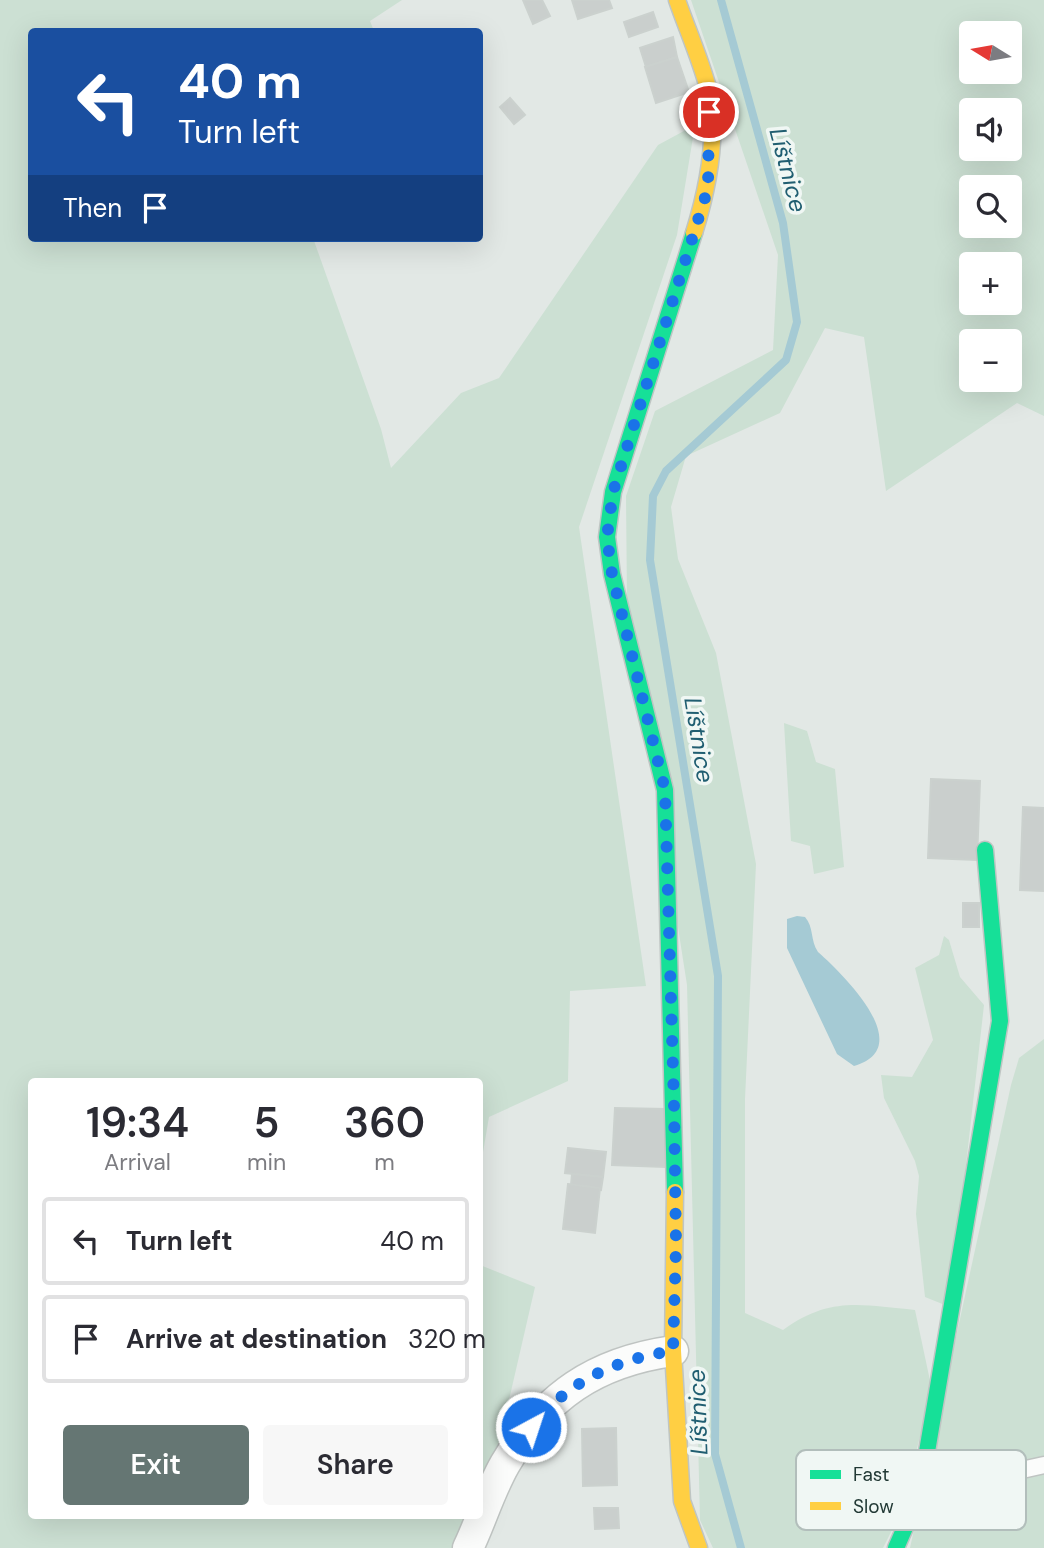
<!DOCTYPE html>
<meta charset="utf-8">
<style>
body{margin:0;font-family:"DM Sans",sans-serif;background:#f7f7f7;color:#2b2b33;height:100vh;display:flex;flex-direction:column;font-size:26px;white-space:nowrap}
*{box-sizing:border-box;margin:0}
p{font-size:23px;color:#7c7c81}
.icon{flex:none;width:38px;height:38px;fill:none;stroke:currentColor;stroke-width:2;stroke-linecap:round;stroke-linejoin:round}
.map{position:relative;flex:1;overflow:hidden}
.sheet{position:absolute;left:28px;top:1078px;width:455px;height:441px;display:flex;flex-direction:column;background:#fff;border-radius:7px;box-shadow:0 7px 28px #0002}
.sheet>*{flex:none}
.hud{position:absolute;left:28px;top:28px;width:455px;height:214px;border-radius:7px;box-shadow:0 7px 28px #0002;background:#1a4fa0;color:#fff;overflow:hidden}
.needle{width:46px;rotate:281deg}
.buttons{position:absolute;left:959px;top:21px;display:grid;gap:14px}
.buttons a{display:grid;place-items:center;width:63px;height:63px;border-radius:7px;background:#fff;box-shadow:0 7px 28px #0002;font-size:35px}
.pin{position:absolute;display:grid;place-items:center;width:60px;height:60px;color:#fff;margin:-30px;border:4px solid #fff;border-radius:50%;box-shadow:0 2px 7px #0007}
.me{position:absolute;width:77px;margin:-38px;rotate:40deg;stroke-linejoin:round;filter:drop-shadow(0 0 5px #0008)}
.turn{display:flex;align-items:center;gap:24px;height:147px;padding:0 35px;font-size:32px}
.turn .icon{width:91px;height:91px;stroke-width:2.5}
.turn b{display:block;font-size:49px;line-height:60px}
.then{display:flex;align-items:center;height:66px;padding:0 35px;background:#0003;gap:14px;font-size:26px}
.eta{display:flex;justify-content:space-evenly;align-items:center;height:119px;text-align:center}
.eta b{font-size:42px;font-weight:600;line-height:49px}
.button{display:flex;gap:14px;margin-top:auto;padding:14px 35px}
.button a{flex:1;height:80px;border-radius:7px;background:#657673;color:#fff;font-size:28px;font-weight:600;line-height:80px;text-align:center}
.button a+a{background:#f7f7f7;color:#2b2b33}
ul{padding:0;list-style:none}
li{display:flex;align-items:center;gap:21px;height:88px;margin:0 14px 10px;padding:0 21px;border:4px solid #e1e1e2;border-radius:7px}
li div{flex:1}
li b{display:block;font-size:26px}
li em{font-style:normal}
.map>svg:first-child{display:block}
.green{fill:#cce0d3;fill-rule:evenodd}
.water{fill:#a5cad4}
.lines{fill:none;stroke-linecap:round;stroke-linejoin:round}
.stream{stroke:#a5cad4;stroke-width:8}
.building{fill:#cacfcd;stroke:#cbd1ce;stroke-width:2}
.lane-casing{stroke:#bfc4c2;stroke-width:19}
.street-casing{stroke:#bfc4c2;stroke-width:33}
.fast-casing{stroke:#bfc5c3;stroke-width:19}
.slow-casing{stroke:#bfc5c3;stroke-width:19}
.lane{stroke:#fbfcfb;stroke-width:16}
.street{stroke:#fbfcfb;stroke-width:30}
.fast{stroke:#16e098;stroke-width:16}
.slow{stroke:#ffcf43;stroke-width:16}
.route{stroke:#1a73e8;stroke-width:12;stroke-dasharray:0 21.6}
.labels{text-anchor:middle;stroke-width:7;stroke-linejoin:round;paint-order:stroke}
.water-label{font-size:24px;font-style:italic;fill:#205e71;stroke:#f0f7f4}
.key{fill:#f0f7f4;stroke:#b2bebb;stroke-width:2}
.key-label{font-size:19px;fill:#223935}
</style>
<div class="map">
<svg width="1044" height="1548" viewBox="0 0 1044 1548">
<rect width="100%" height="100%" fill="#e2e8e5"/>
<!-- green -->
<g class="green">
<path d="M0 0H402L370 21 374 31 32 32V238H313L381 429 391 468 461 393 499 378 658 145 695 125 677 235 579 527 646 986 570 991 568 1081 489 1117 480 1170V1082H32V1516H468L454 1548H0Z"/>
<path d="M691 0H1044V416L1017 403 886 491 864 337 825 328 780 413 686 456 671 507 678 559 716 653 756 864 745 1099V1313L783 1330C830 1296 861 1305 915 1310L932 1390 905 1495 890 1512 895 1524 883 1548H713L700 1520 687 985 627 600 626 496 655 411 773 350 778 255ZM971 33H1010V72H971ZM971 110H1010V149H971ZM971 187H1010V226H971ZM971 264H1010V303H971ZM971 341H1010V380H971Z"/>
<path d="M784 723 807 731 816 762 835 769 844 867 814 874 810 846 791 841Z"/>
<path d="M944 936 949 940 960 977 984 1005 950 1307 925 1297 916 1214 919 1176 915 1161 884 1098 881 1075 912 1077 933 1040 915 968 939 955Z"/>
<path d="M1044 1039V1548H910L1011 1085 1019 1058Z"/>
<path d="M480 1265 535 1287 500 1439 480 1487Z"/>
</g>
<!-- water -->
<path class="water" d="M797 916 805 917C814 927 810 940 818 952 844 975 918 1048 854 1066L837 1054 787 948V919Z"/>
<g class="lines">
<!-- stream -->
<path class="stream" d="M721 0 783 223 797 322 786 360 666 471 653 496 650 560 718 976 715 1454 741 1548"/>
</g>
<!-- building -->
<g class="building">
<path d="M523 0H542L550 16 533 24Z"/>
<path d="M572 0H609L612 8 578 19Z"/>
<path d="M653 12 658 27 629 37 624 22Z"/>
<path d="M673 37 677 57 646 67 640 48Z"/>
<path d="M677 57 689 92 656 103 645 67Z"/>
<path d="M510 98 525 115 514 124 500 107Z"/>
<path d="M931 779 980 781 977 860 928 858Z"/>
<path d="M1023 807 1044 808V891L1020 890Z"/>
<rect x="963" y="903" width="16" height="24"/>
<path d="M615 1108 666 1109 665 1167 612 1165Z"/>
<path d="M568 1148 606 1152 603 1177 565 1173Z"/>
<path d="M572 1174 603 1177 601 1190 571 1185Z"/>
<path d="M568 1184 600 1188 595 1233 563 1229Z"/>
<path d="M616 1428 617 1485 583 1486 582 1429Z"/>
<path d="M594 1508H618L619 1528 595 1529Z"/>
</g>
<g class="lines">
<!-- lane casing -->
<g class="lane-casing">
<path id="lane" d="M920 1493 1044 1465"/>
</g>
<!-- street casing -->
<g class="street-casing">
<path id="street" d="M468 1548C481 1521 490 1490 505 1464 545 1396 595 1362 673 1351"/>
</g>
<!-- fast casing -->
<g class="fast-casing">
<g id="fast">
<path d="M675 1192 665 790 612 574 607 537 613 492 694 233"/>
<path d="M896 1548 920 1493 1000 1021 985 850"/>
</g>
</g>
<!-- slow casing -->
<g class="slow-casing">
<g id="slow">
<path d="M677 0C687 29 700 58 708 88 719 135 708 188 694 233"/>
<path d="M675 1192 673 1351 682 1501 699 1548"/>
</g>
</g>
<!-- lane -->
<use href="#lane" class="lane"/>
<!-- street -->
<use href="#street" class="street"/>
<!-- fast -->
<use href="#fast" class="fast"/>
<!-- slow -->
<use href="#slow" class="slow"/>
</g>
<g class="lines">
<!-- route -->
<path class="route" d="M531 1427C568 1382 615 1359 673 1351L676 1244 674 1106 665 790 612 574 607 537 613 492 708 188 709 112"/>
</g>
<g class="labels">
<!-- water labels -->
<g class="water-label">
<text transform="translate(788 170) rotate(75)" y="8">Líštnice</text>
<text transform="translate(699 740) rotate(81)" y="8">Líštnice</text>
<text transform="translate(698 1412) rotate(-92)" y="8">Líštnice</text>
</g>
</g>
<!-- legend -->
<rect x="796" y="1450" width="230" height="80" rx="10" class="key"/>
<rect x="810" y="1470" width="31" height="9" fill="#16e098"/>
<rect x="810" y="1502" width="31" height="8" fill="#ffcf43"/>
<g class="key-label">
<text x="853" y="1481">Fast</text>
<text x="853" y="1513">Slow</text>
</g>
</svg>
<div class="buttons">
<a><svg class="needle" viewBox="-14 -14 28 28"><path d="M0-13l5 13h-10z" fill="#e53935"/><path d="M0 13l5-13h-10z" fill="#7c7c81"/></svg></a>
<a><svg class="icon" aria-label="sound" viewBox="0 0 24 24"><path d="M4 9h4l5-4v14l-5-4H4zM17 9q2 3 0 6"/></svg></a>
<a><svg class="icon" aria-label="search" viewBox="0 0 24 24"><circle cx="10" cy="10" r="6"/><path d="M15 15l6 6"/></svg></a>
<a>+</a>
<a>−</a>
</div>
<div class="pin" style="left:709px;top:112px;background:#d93025"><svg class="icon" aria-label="arrive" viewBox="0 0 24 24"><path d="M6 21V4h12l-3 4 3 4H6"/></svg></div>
<svg class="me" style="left:531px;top:1427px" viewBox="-20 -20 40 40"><circle r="17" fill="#1a73e8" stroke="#fff" stroke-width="3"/><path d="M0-11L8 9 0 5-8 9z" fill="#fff"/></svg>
<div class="hud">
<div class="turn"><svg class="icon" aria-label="left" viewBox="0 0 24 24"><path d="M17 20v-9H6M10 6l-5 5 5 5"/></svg><div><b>40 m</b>Turn left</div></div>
<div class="then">Then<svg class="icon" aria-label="arrive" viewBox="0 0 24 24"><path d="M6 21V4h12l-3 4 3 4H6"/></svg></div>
</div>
<section class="sheet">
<div class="eta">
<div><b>19:34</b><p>Arrival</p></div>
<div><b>5</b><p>min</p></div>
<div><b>360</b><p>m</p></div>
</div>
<ul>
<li><svg class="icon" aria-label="left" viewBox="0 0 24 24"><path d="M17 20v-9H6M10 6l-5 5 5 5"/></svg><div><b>Turn left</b></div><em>40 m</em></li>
<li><svg class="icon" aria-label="arrive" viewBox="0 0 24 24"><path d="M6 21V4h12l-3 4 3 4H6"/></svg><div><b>Arrive at destination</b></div><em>320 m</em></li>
</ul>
<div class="button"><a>Exit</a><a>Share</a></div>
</section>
</div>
